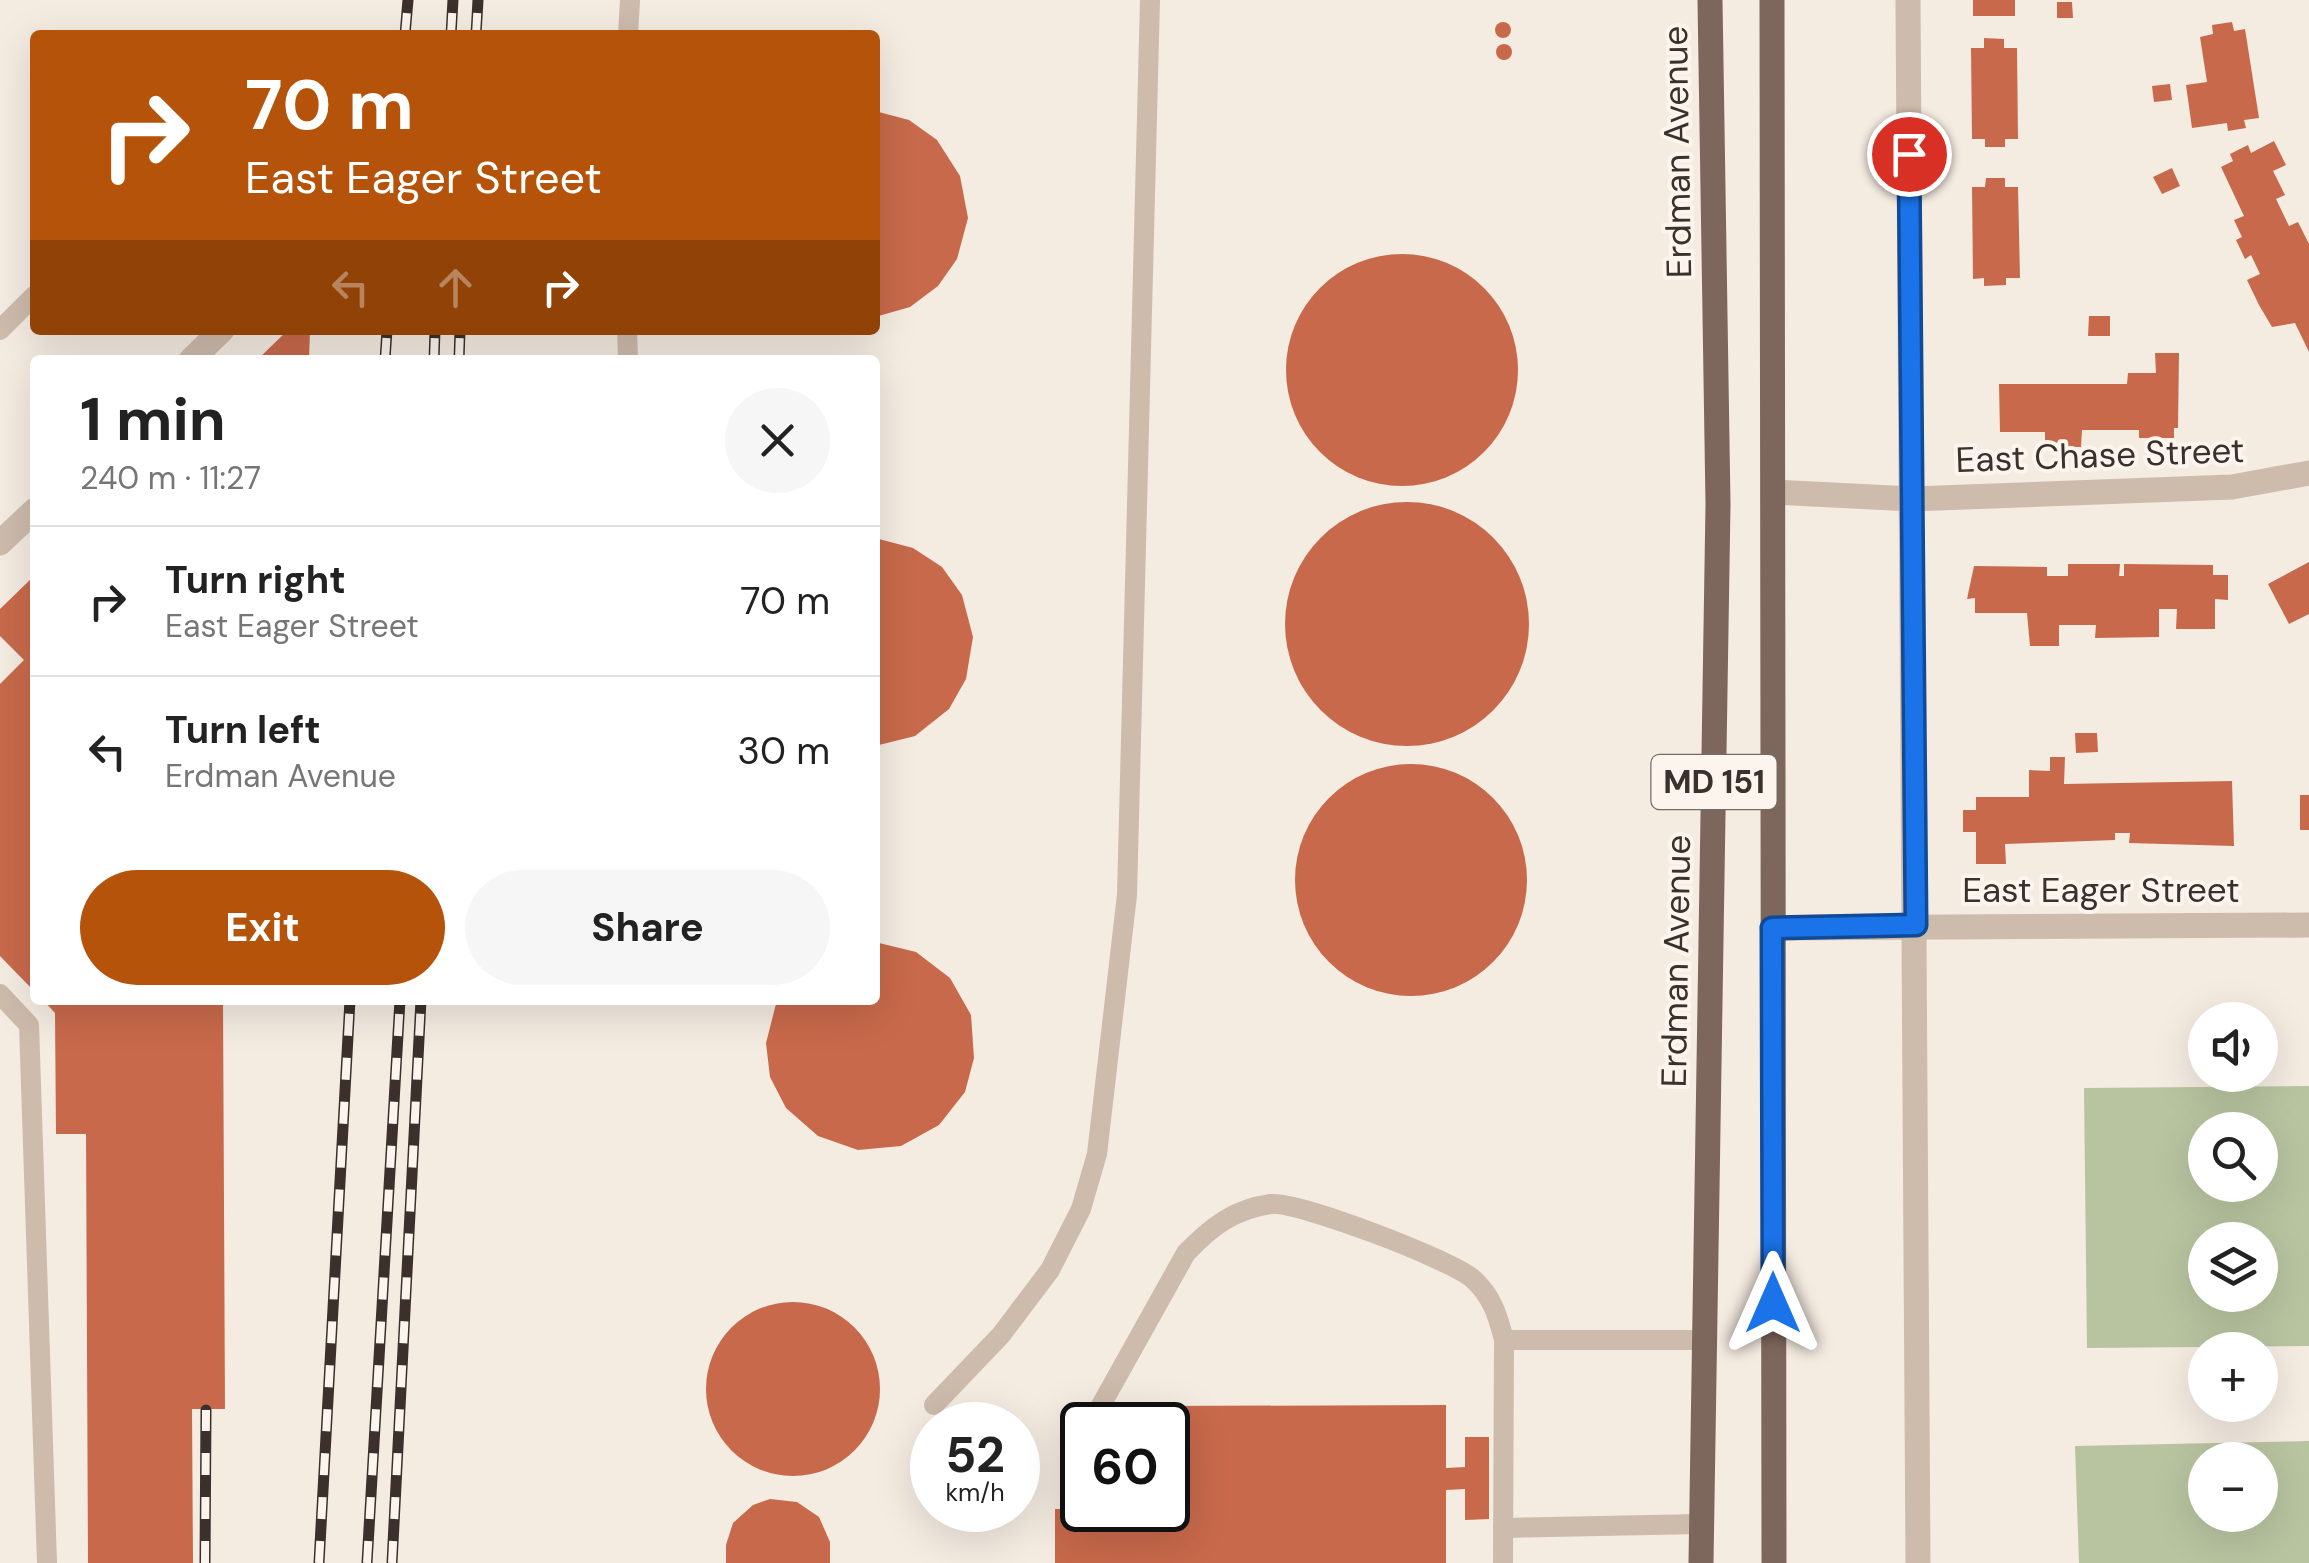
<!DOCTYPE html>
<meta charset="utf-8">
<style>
body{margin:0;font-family:"DM Sans",sans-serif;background:#f6f6f6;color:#222;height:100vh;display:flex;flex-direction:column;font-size:38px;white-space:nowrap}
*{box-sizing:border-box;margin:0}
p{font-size:32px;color:#767676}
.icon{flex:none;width:55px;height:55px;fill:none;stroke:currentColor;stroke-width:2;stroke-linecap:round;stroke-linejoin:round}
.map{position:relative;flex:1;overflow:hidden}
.panel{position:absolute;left:30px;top:355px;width:850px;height:650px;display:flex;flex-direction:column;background:#fff;border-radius:10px;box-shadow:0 10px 40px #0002}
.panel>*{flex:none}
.guide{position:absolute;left:30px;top:30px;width:850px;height:305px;border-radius:10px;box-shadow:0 10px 40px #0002;background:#b45309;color:#fff;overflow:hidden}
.controls{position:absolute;left:2188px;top:1002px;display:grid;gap:20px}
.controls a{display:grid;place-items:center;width:90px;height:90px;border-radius:50%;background:#fff;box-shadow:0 10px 40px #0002;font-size:50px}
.speed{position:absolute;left:910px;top:1402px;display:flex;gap:20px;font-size:50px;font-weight:700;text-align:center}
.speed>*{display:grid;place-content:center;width:130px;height:130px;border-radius:50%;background:#fff;box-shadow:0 10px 40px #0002;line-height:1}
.speed small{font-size:25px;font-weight:400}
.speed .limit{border:5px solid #111;border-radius:15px;background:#fff;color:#111}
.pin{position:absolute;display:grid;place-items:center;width:85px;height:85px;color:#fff;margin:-42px;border:5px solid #fff;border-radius:50%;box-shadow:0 2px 10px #0007}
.me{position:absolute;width:110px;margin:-55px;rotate:0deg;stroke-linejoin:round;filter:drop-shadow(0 0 8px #0008)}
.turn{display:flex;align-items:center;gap:35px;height:210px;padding:0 50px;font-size:45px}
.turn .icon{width:130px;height:130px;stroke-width:2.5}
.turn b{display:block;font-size:70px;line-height:85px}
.lanes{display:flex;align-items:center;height:95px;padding:0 50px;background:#0003;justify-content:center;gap:50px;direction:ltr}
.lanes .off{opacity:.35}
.round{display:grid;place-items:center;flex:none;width:105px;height:105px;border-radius:52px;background:#f6f6f6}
.summary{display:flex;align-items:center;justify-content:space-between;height:170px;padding:0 50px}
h1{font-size:60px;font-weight:700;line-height:75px}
.button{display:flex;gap:20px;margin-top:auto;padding:20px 50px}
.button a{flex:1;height:115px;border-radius:60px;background:#b45309;color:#fff;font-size:40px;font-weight:700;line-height:115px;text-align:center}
.button a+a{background:#f6f6f6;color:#222}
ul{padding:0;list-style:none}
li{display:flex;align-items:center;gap:30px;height:150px;padding:0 50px;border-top:2px solid #e0e0e0}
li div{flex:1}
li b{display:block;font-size:38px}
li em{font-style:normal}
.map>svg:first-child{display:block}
.green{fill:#b8c4a0;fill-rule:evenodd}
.building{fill:#c8694b}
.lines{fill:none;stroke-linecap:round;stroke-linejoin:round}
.lane{stroke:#cdbbac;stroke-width:20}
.street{stroke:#cdbbac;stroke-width:25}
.primary{stroke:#7d675c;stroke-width:25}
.rail-casing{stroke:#3b302b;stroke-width:11}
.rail{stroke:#fbf5ee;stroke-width:8;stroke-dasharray:22;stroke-linecap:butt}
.route-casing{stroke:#114b97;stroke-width:25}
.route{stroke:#1a73e8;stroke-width:18}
.labels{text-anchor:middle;stroke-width:8;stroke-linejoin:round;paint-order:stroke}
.shield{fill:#fbf5ee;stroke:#756b66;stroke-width:2.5}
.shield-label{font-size:32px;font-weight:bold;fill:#3b302b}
.street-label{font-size:35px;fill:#3b302b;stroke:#fbf5ee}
</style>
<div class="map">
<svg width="2309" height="1563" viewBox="0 0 2309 1563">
<rect width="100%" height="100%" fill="#f4ebe1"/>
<!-- green -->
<g class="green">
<path d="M2309 1086V1346L2087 1348 2084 1088ZM2205 1130H2260V1185H2205ZM2205 1240H2260V1295H2205Z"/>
<path d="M2309 1441V1563H2079L2075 1446ZM2205 1460H2260V1515H2205Z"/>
</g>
<!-- building -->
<g class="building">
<rect x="1973" y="0" width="42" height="16"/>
<path d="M2057 2H2072L2073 18H2057Z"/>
<circle cx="1503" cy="30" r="8"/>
<path d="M2232 22 2234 31 2245 29 2259 118 2244 120 2246 128 2228 131 2227 123 2192 128 2186 85 2207 82 2200 37 2213 34 2212 25Z"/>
<path d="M1984 38 2004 39V48H2017L2018 139H2005V147H1985V139H1972L1971 48H1984Z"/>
<circle cx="1504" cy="52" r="8"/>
<path d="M2170 84 2172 100 2154 102 2152 86Z"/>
<path d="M875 111 909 120 937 140 960 176 968 218 957 259 938 286 910 307 875 317Z"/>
<path d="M2274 141 2286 165 2273 171 2285 195 2276 199 2289 226 2298 222 2309 244V352L2295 323 2272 327 2259 305 2247 280 2260 274 2251 255 2245 259 2236 240 2242 237 2234 220 2244 216 2221 167 2233 161 2230 154 2248 145 2251 153Z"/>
<path d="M2172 168 2180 186 2162 194 2153 177Z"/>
<path d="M1986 178H2005V187H2018L2020 278H2006V285L1984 286V278L1973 279 1972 187H1985Z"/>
<circle cx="1402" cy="370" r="116"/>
<path d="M2089 316H2110V336H2088Z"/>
<path d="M288 330H310L309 360H257Z"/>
<path d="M2155 353H2179L2178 428H2174V438H2139V430H2082L2081 447H2045V432H2000L1999 384H2127L2128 373H2156Z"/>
<circle cx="1407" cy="624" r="122"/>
<path d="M875 538 913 548 942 567 962 595 973 637 966 679 949 709 915 736 875 746Z"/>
<path d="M2309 562V614L2289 624 2268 584Z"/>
<path d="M2068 564H2120L2119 576H2124V564L2213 565V575H2228V600L2215 599V629H2176L2177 609H2159V637L2095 638 2096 625H2059V646H2030L2027 613H1975V598L1967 599 1974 566 2047 567V576H2068Z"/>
<path d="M35 575V992L0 956V684L24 660 0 636V609Z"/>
<path d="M2075 733H2097L2098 752 2076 753Z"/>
<path d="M2050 757H2065L2064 784 2232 781 2234 846 2129 843 2130 833H2115V840L2005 844 2006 864H1976V832H1963V810H1976V797H2029V770L2050 771Z"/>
<circle cx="1411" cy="880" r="116"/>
<rect x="2300" y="795" width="9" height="35"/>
<path d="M875 942 916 952 950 978 971 1015 974 1058 965 1092 939 1125 901 1146 858 1150 818 1136 786 1108 770 1077 766 1043 777 1000H875Z"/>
<path d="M43 1000H223L225 1409H192L193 1563H88L86 1134H56L55 1013Z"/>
<circle cx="793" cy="1389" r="87"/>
<path d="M1446 1405V1468L1465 1467V1437H1489V1519L1465 1520V1489L1446 1490V1563H1055V1509L1168 1510 1165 1406Z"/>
<path d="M770 1499 797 1502 819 1517 830 1542V1563H726V1545L733 1523 753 1505Z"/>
</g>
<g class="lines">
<!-- lane -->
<g class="lane">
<path d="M628 35 630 0"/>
<path d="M0 330 35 295"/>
<path d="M627 330 628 360"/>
<path d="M0 994 29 1025 47 1563"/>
<path d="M1504 1340H1704"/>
<path d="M934 1405 1001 1335 1050 1270 1081 1209 1097 1154 1127 895 1150 0"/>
<path d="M1090 1425 1186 1253C1211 1227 1234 1209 1271 1204 1298 1201 1452 1260 1473 1279 1492 1296 1498 1316 1504 1340L1503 1563"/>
<path d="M1074 1455 1082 1439"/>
<path d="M1503 1528 1701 1524"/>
</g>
<!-- street -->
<g class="street">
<path d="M1908 0 1918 1563"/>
<path d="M191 360 222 330"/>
<path d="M1773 492 1912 499 2232 487 2309 473"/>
<path d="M0 543 35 510"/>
<path d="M1772 928 2309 925"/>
</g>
<!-- primary -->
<g class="primary">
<path d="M1772 0 1774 1563"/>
<path d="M1701 1563 1718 504 1710 0"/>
</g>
<!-- rail casing -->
<g class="rail-casing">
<g id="rail">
<path d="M405 35 408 0"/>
<path d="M451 35 453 0"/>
<path d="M476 35 478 0"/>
<path d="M385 360 387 330"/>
<path d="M434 360 435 330"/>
<path d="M459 360 460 330"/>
<path d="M205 1563 206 1410"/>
<path d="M319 1563 350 1000"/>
<path d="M367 1563 400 1000"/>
<path d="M392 1563 421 1000"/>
</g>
</g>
<!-- rail -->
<use href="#rail" class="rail"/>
</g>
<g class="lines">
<!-- route casing -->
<g class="route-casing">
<path id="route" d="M1773 1303 1772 928 1916 925 1909 154"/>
</g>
<!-- route -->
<use href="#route" class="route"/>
</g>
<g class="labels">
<!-- shield labels -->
<rect class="shield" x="1651.5" y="755" width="125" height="54" rx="8"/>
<g class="shield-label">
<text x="1714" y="793">MD 151</text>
</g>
<!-- street labels -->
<g class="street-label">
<text transform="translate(1677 152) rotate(-91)" y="12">Erdman Avenue</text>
<text transform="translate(2100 455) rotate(-2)" y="12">East Chase Street</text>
<text x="2101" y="902">East Eager Street</text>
<text transform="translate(1676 961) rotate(-89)" y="12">Erdman Avenue</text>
</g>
</g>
</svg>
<div class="controls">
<a><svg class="icon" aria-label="sound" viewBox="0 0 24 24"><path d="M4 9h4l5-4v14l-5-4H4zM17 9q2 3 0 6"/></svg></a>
<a><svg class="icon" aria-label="search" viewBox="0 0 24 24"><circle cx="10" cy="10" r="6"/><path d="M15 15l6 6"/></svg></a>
<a><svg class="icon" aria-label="layers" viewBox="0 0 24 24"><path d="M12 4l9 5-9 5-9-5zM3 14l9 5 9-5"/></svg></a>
<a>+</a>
<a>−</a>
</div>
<div class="speed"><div>52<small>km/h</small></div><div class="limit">60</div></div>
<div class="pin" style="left:1909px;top:154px;background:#d93025"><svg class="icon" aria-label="arrive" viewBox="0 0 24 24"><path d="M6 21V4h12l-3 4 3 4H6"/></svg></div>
<svg class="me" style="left:1773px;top:1303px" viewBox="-20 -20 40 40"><path d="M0-17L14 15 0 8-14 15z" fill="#1a73e8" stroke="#fff" stroke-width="4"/></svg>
<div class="guide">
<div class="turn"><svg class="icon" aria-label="right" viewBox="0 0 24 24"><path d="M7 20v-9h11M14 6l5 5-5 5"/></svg><div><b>70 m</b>East Eager Street</div></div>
<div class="lanes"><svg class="icon off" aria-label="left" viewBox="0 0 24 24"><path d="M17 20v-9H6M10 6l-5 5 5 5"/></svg><svg class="icon off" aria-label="ahead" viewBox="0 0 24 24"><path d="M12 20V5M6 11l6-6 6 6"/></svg><svg class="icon" aria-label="right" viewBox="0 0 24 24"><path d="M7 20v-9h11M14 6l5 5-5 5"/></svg></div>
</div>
<section class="panel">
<div class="summary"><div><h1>1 min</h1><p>240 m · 11:27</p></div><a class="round"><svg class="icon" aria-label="close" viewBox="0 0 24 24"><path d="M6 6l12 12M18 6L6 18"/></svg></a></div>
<ul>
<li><svg class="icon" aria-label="right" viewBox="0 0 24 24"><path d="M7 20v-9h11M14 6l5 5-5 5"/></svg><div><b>Turn right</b><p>East Eager Street</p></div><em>70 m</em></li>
<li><svg class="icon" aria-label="left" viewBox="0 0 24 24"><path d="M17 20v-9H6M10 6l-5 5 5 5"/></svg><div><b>Turn left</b><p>Erdman Avenue</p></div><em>30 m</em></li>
</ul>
<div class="button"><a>Exit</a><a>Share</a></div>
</section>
</div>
